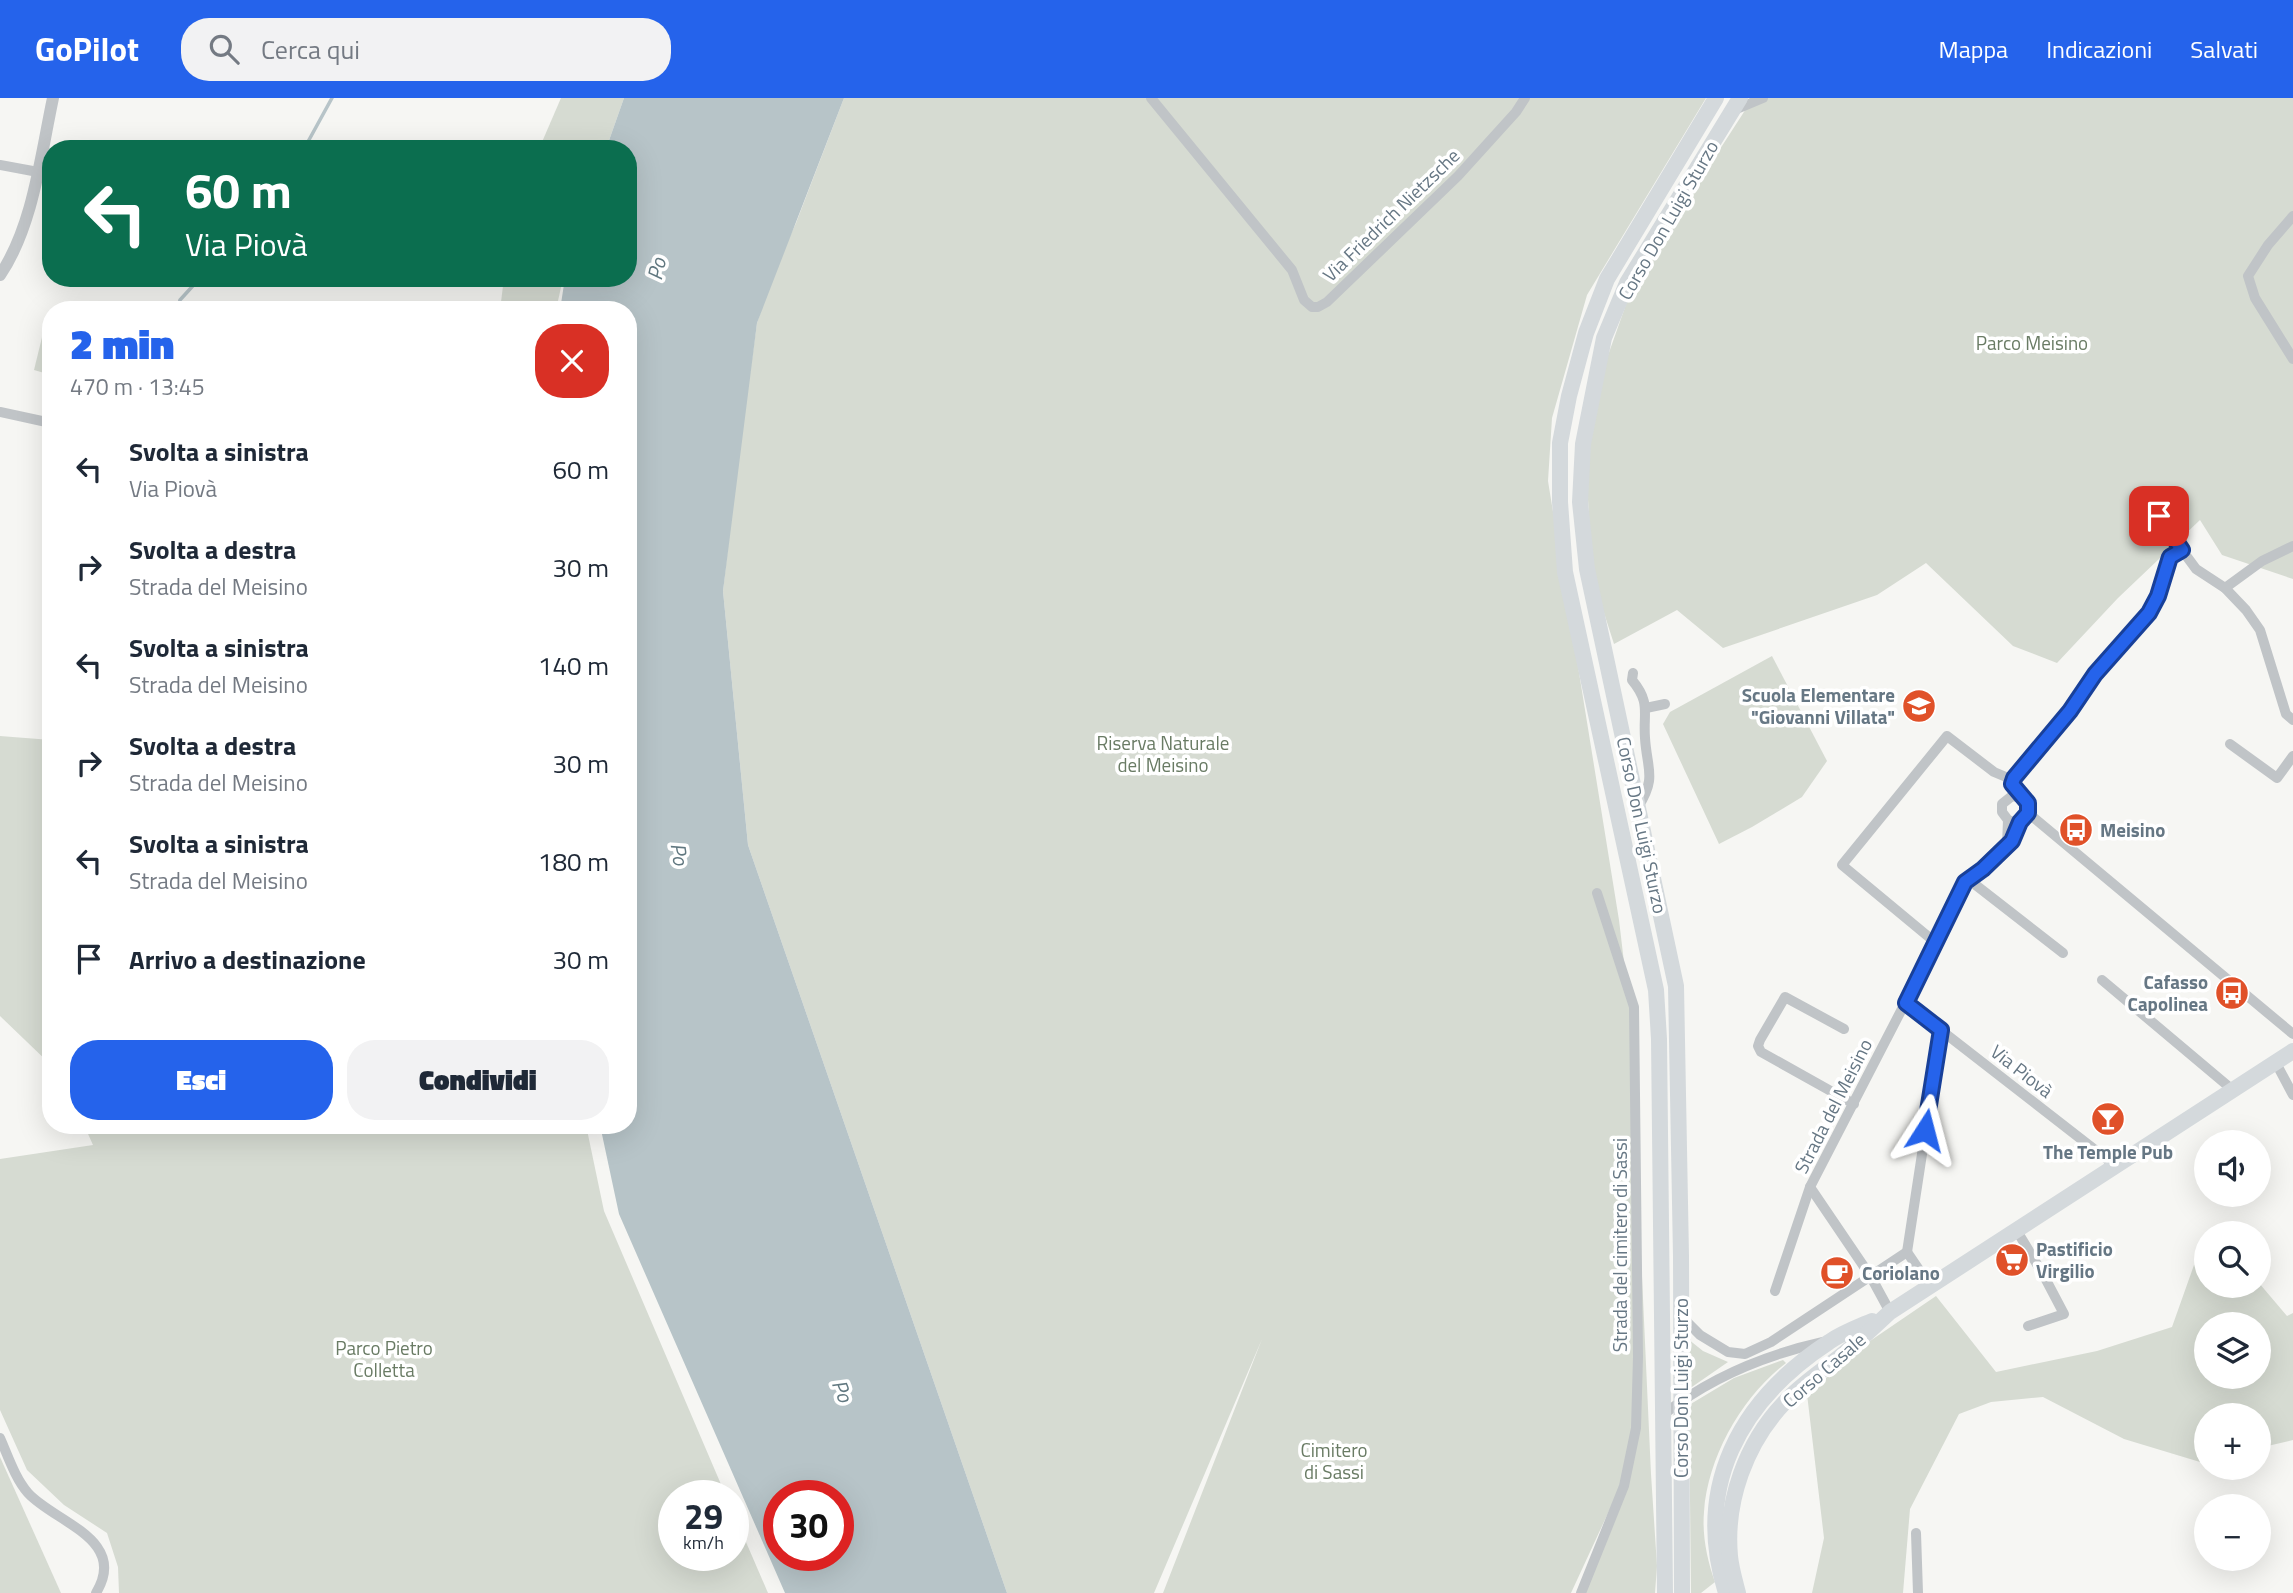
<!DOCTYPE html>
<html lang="it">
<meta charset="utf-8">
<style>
body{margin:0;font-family:"Titillium Web",sans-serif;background:#f2f2f3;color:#1f2937;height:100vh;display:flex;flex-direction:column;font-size:26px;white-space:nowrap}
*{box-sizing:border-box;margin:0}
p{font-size:23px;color:#747a83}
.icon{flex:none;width:38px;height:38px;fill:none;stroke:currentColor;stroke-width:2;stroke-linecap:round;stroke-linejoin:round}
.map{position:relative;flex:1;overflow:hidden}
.side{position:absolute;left:42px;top:203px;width:595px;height:833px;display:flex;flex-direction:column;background:#fff;border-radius:28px;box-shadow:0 7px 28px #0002}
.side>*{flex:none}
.guide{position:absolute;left:42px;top:42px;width:595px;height:147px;border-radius:28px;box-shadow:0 7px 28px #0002;background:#0b6e4f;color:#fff;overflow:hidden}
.tools{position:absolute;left:2194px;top:1032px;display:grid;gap:14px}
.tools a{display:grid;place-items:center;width:77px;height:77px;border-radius:50%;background:#fff;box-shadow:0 7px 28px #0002;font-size:35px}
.speed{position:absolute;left:658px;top:1382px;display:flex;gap:14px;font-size:35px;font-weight:700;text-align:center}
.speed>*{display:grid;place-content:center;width:91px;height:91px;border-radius:50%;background:#fff;box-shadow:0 7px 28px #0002;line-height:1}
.speed small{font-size:18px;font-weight:400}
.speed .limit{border:10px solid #d22;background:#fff;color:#111}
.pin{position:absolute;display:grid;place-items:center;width:60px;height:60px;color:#fff;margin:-30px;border-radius:14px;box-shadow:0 4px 10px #0006}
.me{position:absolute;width:77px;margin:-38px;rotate:9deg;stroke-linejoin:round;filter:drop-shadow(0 0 5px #0008)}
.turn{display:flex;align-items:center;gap:24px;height:147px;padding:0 28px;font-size:32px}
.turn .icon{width:91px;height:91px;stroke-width:2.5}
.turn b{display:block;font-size:49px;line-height:60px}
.round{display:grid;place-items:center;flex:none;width:74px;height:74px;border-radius:28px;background:#f2f2f3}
.overview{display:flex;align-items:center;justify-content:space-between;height:119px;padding:0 28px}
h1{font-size:42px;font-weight:800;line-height:52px;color:#2563eb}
.button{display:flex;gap:14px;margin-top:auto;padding:14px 28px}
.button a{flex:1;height:80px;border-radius:28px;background:#2563eb;color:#fff;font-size:28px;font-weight:800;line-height:80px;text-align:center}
.button a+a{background:#f2f2f3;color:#1f2937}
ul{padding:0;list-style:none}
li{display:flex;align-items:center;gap:21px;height:98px;padding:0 28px}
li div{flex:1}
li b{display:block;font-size:26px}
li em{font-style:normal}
header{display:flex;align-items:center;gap:42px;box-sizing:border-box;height:98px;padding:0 35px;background:#2563eb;color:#fff}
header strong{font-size:33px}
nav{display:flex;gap:38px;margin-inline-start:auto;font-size:24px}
.search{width:490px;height:63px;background:#f2f2f3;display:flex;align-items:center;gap:18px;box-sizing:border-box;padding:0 24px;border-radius:28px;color:#747a83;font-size:26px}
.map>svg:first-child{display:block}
.green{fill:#d6dbd2;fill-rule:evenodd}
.water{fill:#b7c4c8;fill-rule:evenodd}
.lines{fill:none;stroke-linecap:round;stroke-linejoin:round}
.stream{stroke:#b7c4c8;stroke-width:3.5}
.minor{stroke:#c0c4c7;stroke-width:10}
.tertiary{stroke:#c0c4c7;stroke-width:12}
.primary{stroke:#d4d9dc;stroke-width:16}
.route-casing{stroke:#184099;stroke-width:18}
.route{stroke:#2563eb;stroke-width:12}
.labels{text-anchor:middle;stroke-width:7;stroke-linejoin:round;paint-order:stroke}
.street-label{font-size:19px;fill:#667784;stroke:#fff}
.park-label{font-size:19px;fill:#697b64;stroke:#fff}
.poi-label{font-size:19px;font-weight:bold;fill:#667784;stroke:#fff;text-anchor:start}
.water-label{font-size:21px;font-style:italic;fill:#617880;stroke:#fff}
</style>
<header>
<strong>GoPilot</strong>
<div class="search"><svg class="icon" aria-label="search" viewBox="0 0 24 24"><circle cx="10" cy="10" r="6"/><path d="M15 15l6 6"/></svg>Cerca qui</div>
<nav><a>Mappa</a><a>Indicazioni</a><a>Salvati</a></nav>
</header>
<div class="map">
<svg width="2293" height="1495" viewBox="0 0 2293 1495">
<rect width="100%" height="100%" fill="#f6f6f3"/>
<!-- green -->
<g class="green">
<path d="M561 0H624L606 51H539Z"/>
<path d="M844 0H1706L1587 197 1552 320 1548 383 1619 822 1630 915 1651 1376 1657 1468 1655 1495H1583L1621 1387 1571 1495H1163L1262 1241 1154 1495H1007L748 747 723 493 738 360 757 225 775 171 796 125Z"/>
<path d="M1753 0H2293V481L2222 457 2200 422 2118 500 2057 565 2013 548 1926 465 1877 497 1723 550 1677 512 1614 546 1597 493 1590 437 1587 384 1591 333 1601 277 1634 184Z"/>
<path d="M504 180H563L556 212H500Z"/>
<path d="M45 227 51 229V277L34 272Z"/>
<path d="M1772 558 1827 663 1802 699 1752 729 1719 746 1663 626 1670 614Z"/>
<path d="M0 638 51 642V967L0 918Z"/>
<path d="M84 1027H586L604 1113 726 1398H674V1458H733V1414L768 1495H119L118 1469 107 1435 64 1407 27 1372 0 1312V1061L93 1047Z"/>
<path d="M2207 1162V1188H2259V1185L2287 1218 2293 1215V1342L2259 1350V1318H2207V1362L2200 1364 2124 1341 2043 1299 1991 1304 1959 1316 1910 1411 1903 1495H1812L1824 1440 1807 1296 1870 1243 1936 1198 1996 1274 2097 1253 2172 1229 2194 1167ZM2207 1227H2259V1279H2207Z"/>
<path d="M1688 1241 1703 1253 1728 1264 1689 1291Z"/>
<path d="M1783 1262 1786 1265C1742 1299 1708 1358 1704 1414 1702 1437 1707 1462 1715 1484L1701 1495H1691L1689 1307 1734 1280Z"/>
<path d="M0 1359 61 1495H0Z"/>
</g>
<!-- water -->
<path class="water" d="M624 0H844L757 225 723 493 748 747 1007 1495H785L619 1116 600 1027H628V212H560L565 180H628V51H606ZM838 1398V1458H779V1398Z"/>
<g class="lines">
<!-- stream -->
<g class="stream">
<path d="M304 51 332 0"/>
<path d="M177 212 180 202 200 180"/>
</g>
<!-- minor -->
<g class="minor">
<path d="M1151 0 1292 172 1304 202 1312 209H1318L1327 204 1458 78 1516 14 1525 0"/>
<path d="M1732 13 1763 0"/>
<path d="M0 67 38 74"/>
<path d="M2293 118 2268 147 2248 178 2255 200 2293 261"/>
<path d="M0 314 51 325"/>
<path d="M2148 400 2182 452"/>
<path d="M2225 490 2262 463 2293 448"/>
<path d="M1633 575 1632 582C1651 605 1643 614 1645 640 1647 672 1657 679 1638 709"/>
<path d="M1646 610 1665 606"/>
<path d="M2230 646 2277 680 2293 658"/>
<path d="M2012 686 2014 680 2070 613 2095 576 2149 515 2158 498 2170 459 2182 452 2196 471 2225 490 2246 512 2260 532 2286 616 2293 622"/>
<path d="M2028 715 2293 936"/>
<path d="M2007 748 2008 722 2002 714V706L2012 698 2025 701 2029 710 2025 720 2016 725 2008 722"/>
<path d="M1968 781 2063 855"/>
<path d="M1936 845 1842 767 1947 638 1994 674 2006 679 2021 698"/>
<path d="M2102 882 2234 993"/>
<path d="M1906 905 2117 1069"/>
<path d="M1844 931 1785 899 1760 942 1758 948 1761 954 1854 1006"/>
<path d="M2276 965 2293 997"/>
<path d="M1810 1089 1871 1179 1890 1214"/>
<path d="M2017 1133 2044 1178 2064 1216 2028 1228"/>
<path d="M1907 1154 1941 932"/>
<path d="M1907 1154 1930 1188"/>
<path d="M1775 1193 1810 1089 1936 845 1965 784 1983 771 2012 743 2020 724"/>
<path d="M1681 1218 1700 1237 1728 1254 1745 1256 1771 1244 1907 1154"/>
<path d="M1664 1316C1711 1279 1765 1257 1823 1244"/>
<path d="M0 1340C8 1358 15 1380 28 1395 54 1424 129 1441 96 1495"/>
<path d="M1916 1435 1918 1495"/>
<path d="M1581 1495 1624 1388 1636 1330 1638 1259 1634 909 1597 795"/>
</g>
<!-- tertiary -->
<path class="tertiary" d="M0 177C33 129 41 56 53 0"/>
<!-- primary -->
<g class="primary">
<path d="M1665 1495 1659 941 1656 892 1565 474 1560 404V345L1569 298 1586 235 1607 181 1716 0"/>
<path d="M1682 1495 1681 1158 1676 888 1587 471 1580 404 1583 346 1604 240 1627 185 1740 0"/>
<path d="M1726 1495C1693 1389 1739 1303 1829 1244 1842 1235 1858 1229 1872 1223"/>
<path d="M1738 1495C1735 1483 1731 1470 1730 1458 1725 1403 1746 1345 1784 1305 1801 1286 1822 1273 1842 1257 1858 1244 1874 1229 1890 1214L2293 953"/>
</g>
</g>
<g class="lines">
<!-- route casing -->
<g class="route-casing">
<path id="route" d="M1925 1032 1941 932 1906 905 1965 784 1983 771 2012 743 2020 724 2028 715V705L2012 686 2014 680 2070 613 2095 576 2149 515 2158 498 2170 459 2182 452 2159 418"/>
</g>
<!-- route -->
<use href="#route" class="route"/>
</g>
<!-- icons -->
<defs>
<g id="school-disc" transform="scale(1.75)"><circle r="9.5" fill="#e05129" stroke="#fff"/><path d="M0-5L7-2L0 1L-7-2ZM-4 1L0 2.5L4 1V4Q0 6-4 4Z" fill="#fff"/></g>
<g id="bus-disc" transform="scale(1.75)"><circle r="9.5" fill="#e05129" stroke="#fff"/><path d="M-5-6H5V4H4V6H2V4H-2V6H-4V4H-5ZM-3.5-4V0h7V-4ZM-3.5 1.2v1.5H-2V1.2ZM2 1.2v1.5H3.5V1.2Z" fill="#fff"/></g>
<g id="bar-disc" transform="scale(1.75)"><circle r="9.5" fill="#e05129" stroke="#fff"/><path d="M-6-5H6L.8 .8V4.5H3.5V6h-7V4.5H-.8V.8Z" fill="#fff"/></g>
<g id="supermarket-disc" transform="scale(1.75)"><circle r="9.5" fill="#e05129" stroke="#fff"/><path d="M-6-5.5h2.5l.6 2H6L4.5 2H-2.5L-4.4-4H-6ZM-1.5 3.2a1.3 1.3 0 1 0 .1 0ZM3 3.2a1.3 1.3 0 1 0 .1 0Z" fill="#fff"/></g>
<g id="cafe-disc" transform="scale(1.75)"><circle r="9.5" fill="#e05129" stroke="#fff"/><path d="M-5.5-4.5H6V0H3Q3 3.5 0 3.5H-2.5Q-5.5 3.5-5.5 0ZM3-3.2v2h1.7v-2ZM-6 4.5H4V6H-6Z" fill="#fff"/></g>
</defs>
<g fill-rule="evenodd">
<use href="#school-disc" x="1919" y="608"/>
<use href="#bus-disc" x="2076" y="732"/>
<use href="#bus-disc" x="2232" y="895"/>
<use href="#bar-disc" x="2108" y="1021"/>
<use href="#supermarket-disc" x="2012" y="1162"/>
<use href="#cafe-disc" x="1837" y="1175"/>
</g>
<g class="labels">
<!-- street labels -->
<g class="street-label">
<text transform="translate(1391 117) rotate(-44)" y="7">Via Friedrich Nietzsche</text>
<text transform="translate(1668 122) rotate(-60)" y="7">Corso Don Luigi Sturzo</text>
<text transform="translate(1642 727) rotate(78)" y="7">Corso Don Luigi Sturzo</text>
<text transform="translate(2022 973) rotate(38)" y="7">Via Piovà</text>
<text transform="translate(1833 1008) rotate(-63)" y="7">Strada del Meisino</text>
<text transform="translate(1620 1147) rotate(-90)" y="7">Strada del cimitero di Sassi</text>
<text transform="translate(1824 1272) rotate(-41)" y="7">Corso Casale</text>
<text transform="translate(1681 1290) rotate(-90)" y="7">Corso Don Luigi Sturzo</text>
</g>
<!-- park labels -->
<g class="park-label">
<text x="2032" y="252">Parco Meisino</text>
<text x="1163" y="652">Riserva Naturale<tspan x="1163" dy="22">del Meisino</tspan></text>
<text x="384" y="1257">Parco Pietro<tspan x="384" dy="22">Colletta</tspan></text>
<text x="1334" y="1359">Cimitero<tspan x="1334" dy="22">di Sassi</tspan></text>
</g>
<!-- poi labels -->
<g class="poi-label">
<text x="1895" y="604" text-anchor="end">Scuola Elementare<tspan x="1895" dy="22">"Giovanni Villata"</tspan></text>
<text x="2100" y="739">Meisino</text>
<text x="2208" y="891" text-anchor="end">Cafasso<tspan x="2208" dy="22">Capolinea</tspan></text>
<text x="2108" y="1061" text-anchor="middle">The Temple Pub</text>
<text x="2036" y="1158">Pastificio<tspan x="2036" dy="22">Virgilio</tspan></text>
<text x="1862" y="1182">Coriolano</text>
</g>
<!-- water labels -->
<g class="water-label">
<text transform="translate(657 171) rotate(-78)" y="7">Po</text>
<text transform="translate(679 756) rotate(81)" y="7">Po</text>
<text transform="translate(842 1293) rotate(69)" y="7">Po</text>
</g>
</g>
</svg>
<div class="tools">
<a><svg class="icon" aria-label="sound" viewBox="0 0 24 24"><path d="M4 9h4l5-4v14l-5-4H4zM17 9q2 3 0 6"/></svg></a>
<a><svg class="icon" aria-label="search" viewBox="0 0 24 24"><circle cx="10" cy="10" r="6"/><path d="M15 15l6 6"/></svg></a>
<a><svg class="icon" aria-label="layers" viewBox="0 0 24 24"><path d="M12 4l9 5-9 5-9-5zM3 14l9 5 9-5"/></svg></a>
<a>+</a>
<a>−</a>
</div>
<div class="speed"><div>29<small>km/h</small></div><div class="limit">30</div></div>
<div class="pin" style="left:2159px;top:418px;background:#d93025"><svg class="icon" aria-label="arrive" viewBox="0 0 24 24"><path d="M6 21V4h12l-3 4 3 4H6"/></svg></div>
<svg class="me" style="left:1925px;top:1032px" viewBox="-20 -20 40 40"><path d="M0-17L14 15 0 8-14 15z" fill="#2563eb" stroke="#fff" stroke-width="4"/></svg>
<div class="guide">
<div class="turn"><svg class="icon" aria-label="left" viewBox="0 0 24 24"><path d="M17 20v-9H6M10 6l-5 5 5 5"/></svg><div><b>60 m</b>Via Piovà</div></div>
</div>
<section class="side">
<div class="overview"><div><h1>2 min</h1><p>470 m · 13:45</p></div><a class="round" style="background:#d93025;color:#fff"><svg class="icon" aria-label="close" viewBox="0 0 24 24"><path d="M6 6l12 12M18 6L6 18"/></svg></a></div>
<ul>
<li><svg class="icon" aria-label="left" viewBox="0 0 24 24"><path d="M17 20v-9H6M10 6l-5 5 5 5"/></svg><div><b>Svolta a sinistra</b><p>Via Piovà</p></div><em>60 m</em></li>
<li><svg class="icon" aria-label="right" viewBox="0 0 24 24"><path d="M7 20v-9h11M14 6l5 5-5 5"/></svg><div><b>Svolta a destra</b><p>Strada del Meisino</p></div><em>30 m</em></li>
<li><svg class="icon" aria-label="left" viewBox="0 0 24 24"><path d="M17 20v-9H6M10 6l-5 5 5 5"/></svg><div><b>Svolta a sinistra</b><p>Strada del Meisino</p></div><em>140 m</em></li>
<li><svg class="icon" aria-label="right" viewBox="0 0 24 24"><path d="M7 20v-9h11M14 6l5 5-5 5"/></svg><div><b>Svolta a destra</b><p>Strada del Meisino</p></div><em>30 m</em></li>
<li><svg class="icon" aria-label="left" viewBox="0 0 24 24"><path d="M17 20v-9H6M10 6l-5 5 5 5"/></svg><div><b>Svolta a sinistra</b><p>Strada del Meisino</p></div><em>180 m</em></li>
<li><svg class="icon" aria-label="arrive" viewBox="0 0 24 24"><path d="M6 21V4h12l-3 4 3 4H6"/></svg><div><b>Arrivo a destinazione</b></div><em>30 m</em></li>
</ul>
<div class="button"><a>Esci</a><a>Condividi</a></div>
</section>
</div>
